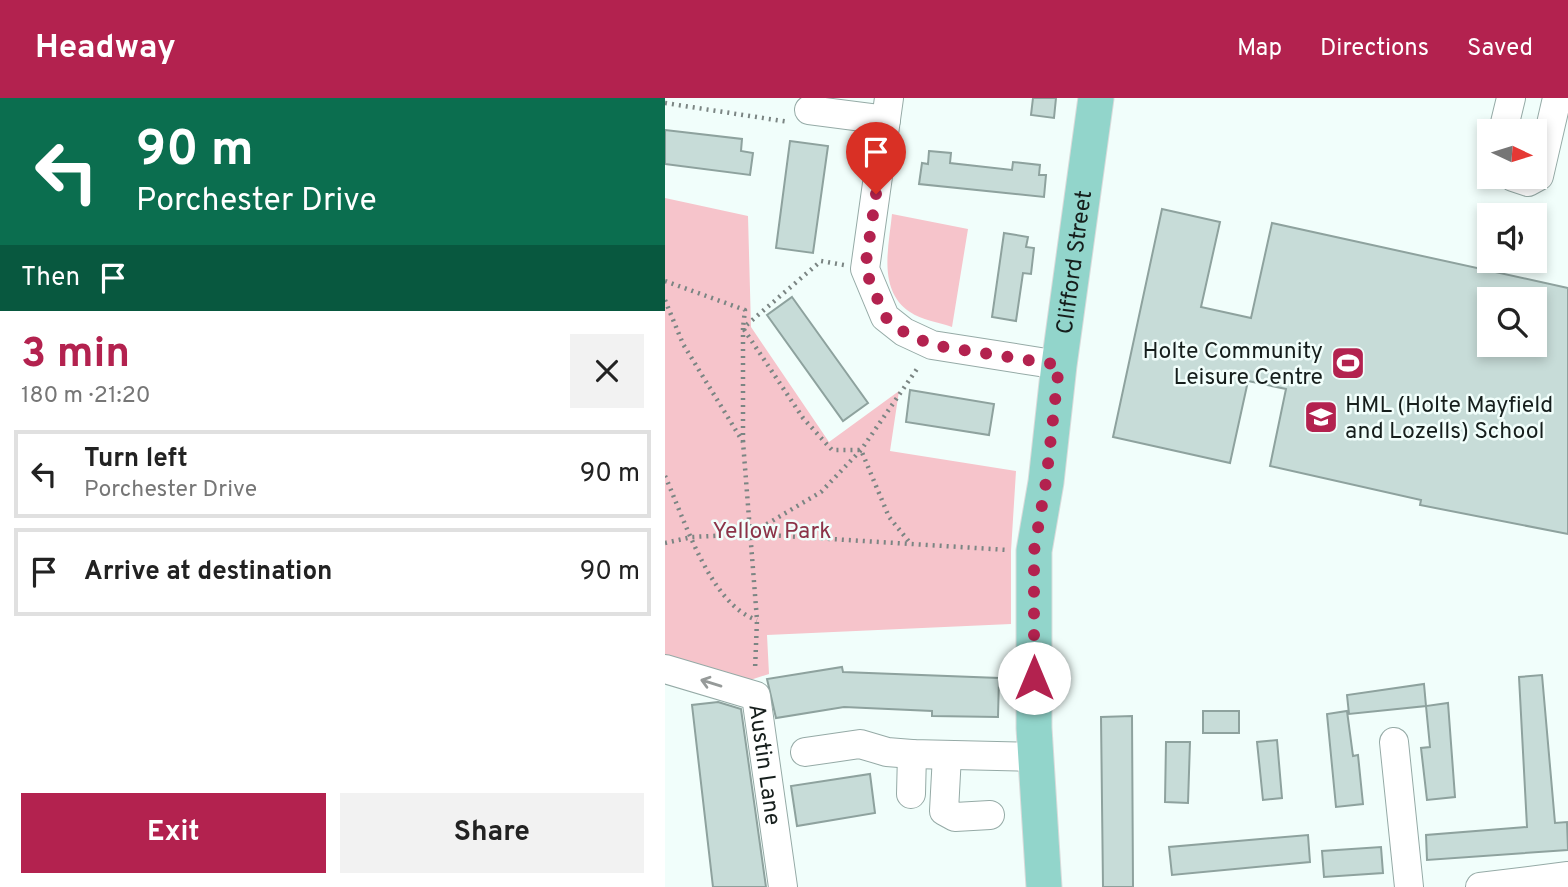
<!DOCTYPE html>
<meta charset="utf-8">
<style>
body{margin:0;font-family:Overpass,sans-serif;background:#f2f2f2;color:#222;height:100vh;display:flex;flex-direction:column;font-size:26px;white-space:nowrap}
*{box-sizing:border-box;margin:0}
p{font-size:23px;color:#767676}
.icon{flex:none;width:38px;height:38px;fill:none;stroke:currentColor;stroke-width:2;stroke-linecap:round;stroke-linejoin:round}
.map{position:relative;flex:1;overflow:hidden}
.drawer{display:flex;flex-direction:column;background:#fff;width:665px}
.drawer>*{flex:none}
.guide{background:#0b6e4f;color:#fff;overflow:hidden}
.needle{width:46px;rotate:94deg}
.tools{position:absolute;left:812px;top:21px;display:grid;gap:14px}
.tools a{display:grid;place-items:center;width:70px;height:70px;border-radius:0px;background:#fff;box-shadow:0 4px 10px #0003;font-size:35px}
.pin{position:absolute;display:grid;place-items:center;width:60px;height:60px;color:#fff;margin:-72px -30px;border-radius:50% 50% 50% 0;rotate:-45deg;box-shadow:0 0 7px #0007}
.pin .icon{rotate:45deg}
.me{position:absolute;width:77px;margin:-38px;rotate:0deg;stroke-linejoin:round;filter:drop-shadow(0 0 5px #0008)}
.turn{display:flex;align-items:center;gap:24px;height:147px;padding:0 21px;font-size:32px}
.turn .icon{width:91px;height:91px;stroke-width:2.5}
.turn b{display:block;font-size:49px;line-height:60px}
.then{display:flex;align-items:center;height:66px;padding:0 21px;background:#0003;gap:14px;font-size:26px}
.round{display:grid;place-items:center;flex:none;width:74px;height:74px;border-radius:0px;background:#f2f2f2}
.overview{display:flex;align-items:center;justify-content:space-between;height:119px;padding:0 21px}
h1{font-size:42px;font-weight:700;line-height:52px;color:#b3224f}
.button{display:flex;gap:14px;margin-top:auto;padding:14px 21px}
.button a{flex:1;height:80px;border-radius:0px;background:#b3224f;color:#fff;font-size:28px;font-weight:700;line-height:80px;text-align:center}
.button a+a{background:#f2f2f2;color:#222}
ul{padding:0;list-style:none}
li{display:flex;align-items:center;gap:21px;height:88px;margin:0 14px 10px;padding:0 7px;border:4px solid #e0e0e0;border-radius:0px}
li div{flex:1}
li b{display:block;font-size:26px}
li em{font-style:normal}
header{display:flex;align-items:center;gap:42px;box-sizing:border-box;height:98px;padding:0 35px;background:#b3224f;color:#fff}
header strong{font-size:33px}
nav{display:flex;gap:38px;margin-inline-start:auto;font-size:24px}
main{display:flex;flex:1;min-height:0}
.map>svg:first-child{display:block}
.green{fill:#f6c4cb}
.building{fill:#c7dcd8;stroke:#8ea29e;stroke-width:2;fill-rule:evenodd}
.lines{fill:none;stroke-linecap:round;stroke-linejoin:round}
.minor-casing{stroke:#95aaa6;stroke-width:30}
.major-casing{stroke:#dadbdb;stroke-width:37}
.path{stroke:#7b8583;stroke-width:4.5;stroke-dasharray:2 5;stroke-linecap:butt}
.minor{stroke:#fff;stroke-width:28}
.major{stroke:#92d5cb;stroke-width:35}
.oneway{stroke:#969a99}
.route{stroke:#b3224f;stroke-width:12;stroke-dasharray:0 21.6}
.labels{text-anchor:middle;stroke-width:5;stroke-linejoin:round;paint-order:stroke}
.street-label{font-size:23px;fill:#161e1c;stroke:#f1fefb}
.poi-label{font-size:23px;fill:#161e1c;stroke:#f1fefb;text-anchor:end}
.park-label{font-size:23px;fill:#8c3348;stroke:#f1fefb}
</style>
<header>
<strong>Headway</strong>
<nav><a>Map</a><a>Directions</a><a>Saved</a></nav>
</header>
<main>
<section class="drawer">
<div class="guide">
<div class="turn"><svg class="icon" aria-label="left" viewBox="0 0 24 24"><path d="M17 20v-9H6M10 6l-5 5 5 5"/></svg><div><b>90 m</b>Porchester Drive</div></div>
<div class="then">Then<svg class="icon" aria-label="arrive" viewBox="0 0 24 24"><path d="M6 21V4h12l-3 4 3 4H6"/></svg></div>
</div>
<div class="overview"><div><h1>3 min</h1><p>180 m · 21:20</p></div><a class="round"><svg class="icon" aria-label="close" viewBox="0 0 24 24"><path d="M6 6l12 12M18 6L6 18"/></svg></a></div>
<ul>
<li><svg class="icon" aria-label="left" viewBox="0 0 24 24"><path d="M17 20v-9H6M10 6l-5 5 5 5"/></svg><div><b>Turn left</b><p>Porchester Drive</p></div><em>90 m</em></li>
<li><svg class="icon" aria-label="arrive" viewBox="0 0 24 24"><path d="M6 21V4h12l-3 4 3 4H6"/></svg><div><b>Arrive at destination</b></div><em>90 m</em></li>
</ul>
<div class="button"><a>Exit</a><a>Share</a></div>
</section>
<div class="map">
<svg width="903" height="789" viewBox="0 0 903 789">
<rect width="100%" height="100%" fill="#f1fefb"/>
<!-- green -->
<g class="green">
<path d="M0 100 83 118 86 229 164 344 234 293 225 353 351 373 346 453V526L102 537 104 576 79 584 0 563Z"/>
<path d="M227 116 303 131 287 229C274 224 256 222 245 214 212 192 224 148 227 116Z"/>
</g>
<!-- building -->
<g class="building">
<path d="M368 0H391L389 20 366 17Z"/>
<path d="M0 32 77 41 76 53 88 55 85 77 0 66Z"/>
<path d="M125 43 163 48 148 155 111 150Z"/>
<path d="M264 53 286 55 285 65 347 72 348 64 375 67 374 77H381L379 99 254 86 257 65 263 66Z"/>
<path d="M497 111 555 124 536 209 586 220 607 125 903 190V436L755 407 756 402 605 368 621 291 583 283 565 365 448 339ZM824 201H870V247H824Z"/>
<path d="M339 135 363 139 361 149 369 150 366 176 358 175 351 223 327 219Z"/>
<path d="M127 199 203 305 178 323 102 217Z"/>
<path d="M245 292 329 306 324 337 241 324Z"/>
<path d="M177 569 178 574 334 580 333 619 267 618V613L179 609 111 620 102 581Z"/>
<path d="M877 577 890 725 902 724 903 752 762 762 761 737 862 729 854 579Z"/>
<path d="M759 586 761 608 684 616 682 597Z"/>
<path d="M53 604 76 611 101 789H48L27 607Z"/>
<path d="M783 605 790 699 762 702 756 650 765 649 761 608Z"/>
<rect x="538" y="613" width="36" height="22"/>
<path d="M682 613 688 658 693 657 698 706 671 709 662 616Z"/>
<path d="M467 618 468 789H438L436 619Z"/>
<path d="M612 642 617 700 598 702 592 644Z"/>
<path d="M501 644H525L523 705 500 704Z"/>
<path d="M205 676 210 715 132 728 126 688Z"/>
<path d="M643 737 645 764 507 777 504 749Z"/>
<path d="M716 749 718 775 659 779 657 753Z"/>
</g>
<g class="lines">
<!-- minor casing -->
<g class="minor-casing">
<g id="minor">
<path d="M224 0 200 171 220 219 239 234 267 247 394 267"/>
<path d="M144 12 221 22"/>
<path d="M838 33 846 0"/>
<path d="M848 79 863 84 874 78 892 0"/>
<path id="s1" d="M0 571 91 598 118 789"/>
<path d="M729 644 744 789"/>
<path d="M140 654 195 646 222 654 247 656 372 659"/>
<path d="M282 657 279 713 290 719 325 717"/>
<path d="M246 696 247 656"/>
<path d="M815 789 903 778"/>
</g>
</g>
<!-- major casing -->
<g class="major-casing">
<g id="major">
<path id="s2" d="M379 789 369 630V453L381 384 394 267 431 0"/>
</g>
</g>
<!-- path -->
<g class="path">
<path d="M0 5 124 24"/>
<path d="M0 183 80 212 78 230 138 320 167 352H196L224 419 246 446"/>
<path d="M0 202 18 246 78 344 92 522 90 572"/>
<path d="M78 344V230L156 163 179 167"/>
<path d="M0 378C19 420 45 507 92 522"/>
<path d="M86 436 343 452"/>
<path d="M0 445 27 439 85 436 156 394 196 352 254 268"/>
</g>
<!-- minor -->
<use href="#minor" class="minor"/>
<!-- major -->
<use href="#major" class="major"/>
</g>
<!-- one-way arrows -->
<defs><path id="oneway-shaft" d="M-6 0H5M1.5-3L5.5 0L1.5 3" fill="none" stroke-width="1.6" stroke-linecap="round" stroke-linejoin="round" transform="scale(1.75)"/></defs>
<use class="oneway" href="#oneway-shaft" transform="translate(46 585) rotate(-163)"/>
<g class="lines">
<!-- route -->
<path class="route" d="M211 96 200 171 220 219 239 234 267 247 394 267 381 384 369 453V580"/>
</g>
<!-- icons -->
<defs>
<g id="stadium-square" transform="scale(1.75)"><rect x="-9" y="-9" width="18" height="18" rx="4" fill="#b3224f" stroke="#f1fefb"/><path d="M0-5a6.5 5 0 1 0 0 10a6.5 5 0 1 0 0-10ZM-3.5-1.8h7v3.6h-7Z" fill="#fff"/></g>
<g id="school-square" transform="scale(1.75)"><rect x="-9" y="-9" width="18" height="18" rx="4" fill="#b3224f" stroke="#f1fefb"/><path d="M0-5L7-2L0 1L-7-2ZM-4 1L0 2.5L4 1V4Q0 6-4 4Z" fill="#fff"/></g>
</defs>
<g fill-rule="evenodd">
<use href="#stadium-square" x="683" y="265"/>
<use href="#school-square" x="656" y="319"/>
</g>
<g class="labels">
<!-- street labels -->
<g class="street-label">
<text dy="8" stroke="none"><textPath href="#s2" startOffset="628">Clifford Street</textPath></text>
<text dy="8" stroke="none"><textPath href="#s1" startOffset="164">Austin Lane</textPath></text>
</g>
<!-- poi labels -->
<g class="poi-label">
<text x="658" y="260">Holte Community<tspan x="658" dy="26">Leisure Centre</tspan></text>
<text x="680" y="314" text-anchor="start">HML (Holte Mayfield<tspan x="680" dy="26">and Lozells) School</tspan></text>
</g>
<!-- park labels -->
<g class="park-label">
<text x="107" y="440">Yellow Park</text>
</g>
</g>
</svg>
<div class="tools">
<a><svg class="needle" viewBox="-14 -14 28 28"><path d="M0-13l5 13h-10z" fill="#e53935"/><path d="M0 13l5-13h-10z" fill="#767676"/></svg></a>
<a><svg class="icon" aria-label="sound" viewBox="0 0 24 24"><path d="M4 9h4l5-4v14l-5-4H4zM17 9q2 3 0 6"/></svg></a>
<a><svg class="icon" aria-label="search" viewBox="0 0 24 24"><circle cx="10" cy="10" r="6"/><path d="M15 15l6 6"/></svg></a>
</div>
<div class="pin" style="left:211px;top:96px;background:#d93025"><svg class="icon" aria-label="arrive" viewBox="0 0 24 24"><path d="M6 21V4h12l-3 4 3 4H6"/></svg></div>
<svg class="me" style="left:369px;top:580px" viewBox="-20 -20 40 40"><circle r="19" fill="#fff"/><path d="M0-13L10 11 0 6-10 11z" fill="#b3224f"/></svg>
</div>
</main>
